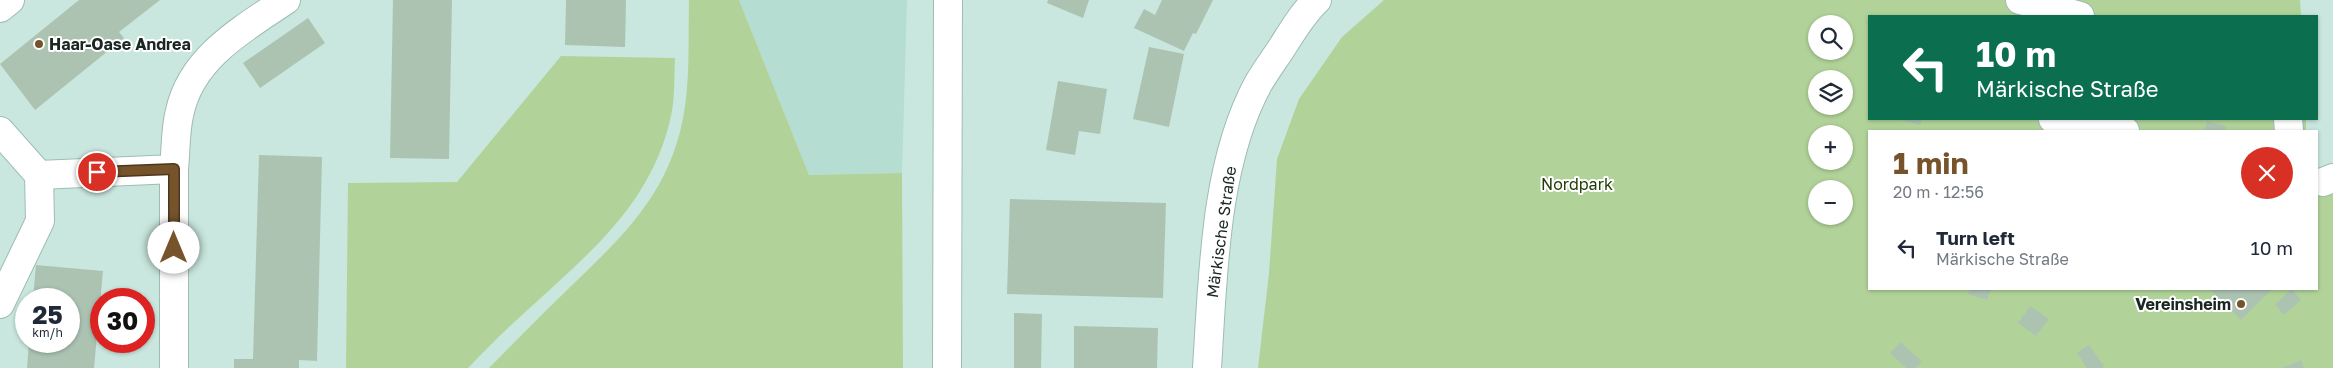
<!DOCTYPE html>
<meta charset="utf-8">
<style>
body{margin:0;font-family:"Golos Text",sans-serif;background:#f2f2f3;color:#1f2937;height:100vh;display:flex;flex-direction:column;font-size:19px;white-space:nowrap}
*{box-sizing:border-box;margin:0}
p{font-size:16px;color:#747a83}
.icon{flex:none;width:28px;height:28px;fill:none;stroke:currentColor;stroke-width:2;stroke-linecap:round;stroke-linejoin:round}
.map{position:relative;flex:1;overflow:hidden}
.details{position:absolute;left:1868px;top:130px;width:450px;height:160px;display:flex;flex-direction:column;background:#fff;border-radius:0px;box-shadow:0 1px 4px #0004}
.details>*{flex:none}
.hud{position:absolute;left:1868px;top:15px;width:450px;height:105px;border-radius:0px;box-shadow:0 1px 4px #0004;background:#0b6e4f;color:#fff;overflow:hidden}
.fabs{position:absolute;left:1808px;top:15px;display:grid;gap:10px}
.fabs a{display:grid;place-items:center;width:45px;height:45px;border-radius:50%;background:#fff;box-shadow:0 1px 4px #0004;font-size:25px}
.speed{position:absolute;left:15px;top:288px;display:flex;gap:10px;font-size:25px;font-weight:700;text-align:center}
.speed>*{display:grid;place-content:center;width:65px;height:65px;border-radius:50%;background:#fff;box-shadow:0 1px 4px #0004;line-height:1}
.speed small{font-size:12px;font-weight:400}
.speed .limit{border:8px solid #d22;background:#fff;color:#111}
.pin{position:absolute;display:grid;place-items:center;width:42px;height:42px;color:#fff;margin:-21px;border:2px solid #fff;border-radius:50%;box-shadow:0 1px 5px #0007}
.me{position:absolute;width:55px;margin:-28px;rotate:0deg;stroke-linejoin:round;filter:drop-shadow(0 0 4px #0008)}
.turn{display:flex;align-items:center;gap:18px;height:105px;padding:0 25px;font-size:22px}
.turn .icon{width:65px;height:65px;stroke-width:2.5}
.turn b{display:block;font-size:35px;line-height:42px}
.round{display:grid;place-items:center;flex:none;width:52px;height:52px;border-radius:26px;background:#f2f2f3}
.overview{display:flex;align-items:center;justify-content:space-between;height:85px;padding:0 25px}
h1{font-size:30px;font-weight:700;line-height:38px;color:#76532b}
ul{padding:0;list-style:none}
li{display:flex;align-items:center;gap:15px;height:65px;padding:0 25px}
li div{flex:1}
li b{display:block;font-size:19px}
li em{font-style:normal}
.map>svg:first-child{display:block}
.built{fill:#b6ddd2}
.green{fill:#b1d399;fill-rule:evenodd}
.building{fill:#acc3b2}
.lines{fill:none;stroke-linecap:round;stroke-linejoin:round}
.minor-casing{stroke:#9fbcb3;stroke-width:30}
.major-casing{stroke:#9fbcb3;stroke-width:30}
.minor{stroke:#fff;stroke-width:28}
.major{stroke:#fff;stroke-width:28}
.route-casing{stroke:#4d361c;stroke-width:12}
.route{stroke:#76532b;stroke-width:9}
.poi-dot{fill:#76532b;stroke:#fff;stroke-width:2}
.labels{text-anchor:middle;stroke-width:4;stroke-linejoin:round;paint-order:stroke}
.poi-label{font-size:16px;font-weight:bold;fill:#1b2723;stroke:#fff;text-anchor:start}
.park-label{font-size:16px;fill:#213c06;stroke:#fff}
.street-label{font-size:16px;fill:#1b2723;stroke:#fff}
</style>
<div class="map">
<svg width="2333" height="368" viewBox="0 0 2333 368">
<rect width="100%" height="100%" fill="#c9e7de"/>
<!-- built -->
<path class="built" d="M739 0H907L902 173 809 175Z"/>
<!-- green -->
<g class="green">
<path d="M689 0H739L809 175 902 173 903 368H489C513 344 537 319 562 295 613 245 661 205 680 132 691 90 688 43 689 0Z"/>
<path d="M1384 0H2300L2301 16H1869V119H2306V131H1869V289H2316V196L2333 190V368H1258L1269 273 1277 159 1299 99 1342 37ZM1816 24H1844V51H1816ZM1816 79H1844V106H1816ZM1816 134H1844V161H1816ZM1816 189H1844V216H1816Z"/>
<path d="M561 56 675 58C674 75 675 94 672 111 654 204 587 255 522 315 503 332 486 350 468 368H346L348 183 457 182Z"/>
</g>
<!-- building -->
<g class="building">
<path d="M79 0H160L119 32 124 38 35 110 0 64Z"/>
<path d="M393 0H452L449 159 390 158Z"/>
<path d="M566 0H626L625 47 565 45Z"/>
<path d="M1048 0H1089L1083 18 1047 3Z"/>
<path d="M1162 0H1213L1196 34 1193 33 1184 51 1134 28 1144 9 1155 15Z"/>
<path d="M308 18 325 43 260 88 243 63Z"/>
<path d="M1149 47 1184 54 1169 127 1133 119Z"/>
<path d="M1058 81 1107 89 1100 134 1079 131 1075 155 1046 150Z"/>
<path d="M1898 119H1922L1920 125Z"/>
<path d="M2207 121 2226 126 2225 131H2204Z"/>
<path d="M259 155 322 157 317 361 299 360V368H234V359H253Z"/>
<path d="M1010 199 1166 203 1163 298 1007 294Z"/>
<path d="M36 265 103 271 94 368H27L29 341H69V299H33Z"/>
<path d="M1970 289H1991L1987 300 1968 294Z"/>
<path d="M2210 289H2272L2241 320Z"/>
<path d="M2292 289 2301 300 2284 315 2275 304Z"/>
<path d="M2030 306 2049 319 2036 336 2018 323Z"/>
<path d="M1014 313 1042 314 1041 368H1014Z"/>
<path d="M1074 326 1158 328 1157 368H1074Z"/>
<path d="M1901 342 1922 362 1915 368H1906L1890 353Z"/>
<path d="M2089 345 2104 366 2102 368H2087L2077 353Z"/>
<path d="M2301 360 2304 368H2282Z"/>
</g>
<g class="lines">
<!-- minor casing -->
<g class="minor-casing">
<g id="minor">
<path d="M2020 0 2080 16"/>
<path d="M0 8 10 0"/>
<path d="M2053 119 2125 131"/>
<path d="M2288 119 2289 131"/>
<path d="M0 131 39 175 40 221 0 304"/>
<path d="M39 175 174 169C176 150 175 129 180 111 192 57 243 29 286 0"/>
<path d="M2323 182 2333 178"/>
<path d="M174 368V169"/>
</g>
</g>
<!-- major casing -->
<g class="major-casing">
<g id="major">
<path d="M947 368 948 0"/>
<path d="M1207 368C1213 278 1214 165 1258 84 1265 72 1273 61 1281 49 1292 32 1302 14 1317 0"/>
</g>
</g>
<!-- minor -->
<use href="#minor" class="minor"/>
<!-- major -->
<use href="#major" class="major"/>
</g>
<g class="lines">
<!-- route casing -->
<g class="route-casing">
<path id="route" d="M97 172 174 169V248"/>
</g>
<!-- route -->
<use href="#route" class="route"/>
</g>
<!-- markers -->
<g class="poi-dot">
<circle cx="39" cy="44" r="5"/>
<circle cx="2241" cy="304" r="5"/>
</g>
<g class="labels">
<!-- poi labels -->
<g class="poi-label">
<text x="49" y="50">Haar-Oase Andrea</text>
<text x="2231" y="310" text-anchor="end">Vereinsheim</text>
</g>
<!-- park labels -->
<g class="park-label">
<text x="1577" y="190">Nordpark</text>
</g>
<!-- street labels -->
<g class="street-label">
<text transform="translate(1221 232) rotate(-82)" y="6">Märkische Straße</text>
</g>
</g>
</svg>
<div class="fabs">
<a><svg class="icon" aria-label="search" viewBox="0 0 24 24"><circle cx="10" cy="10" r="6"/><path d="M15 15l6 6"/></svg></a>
<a><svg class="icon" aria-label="layers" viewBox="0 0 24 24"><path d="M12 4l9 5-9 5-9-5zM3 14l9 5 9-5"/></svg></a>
<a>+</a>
<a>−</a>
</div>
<div class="speed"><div>25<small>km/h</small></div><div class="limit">30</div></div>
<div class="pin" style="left:97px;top:172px;background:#d93025"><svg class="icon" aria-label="arrive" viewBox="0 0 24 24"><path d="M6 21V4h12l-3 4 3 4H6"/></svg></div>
<svg class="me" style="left:174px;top:248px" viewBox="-20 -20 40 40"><circle r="19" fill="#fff"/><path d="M0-13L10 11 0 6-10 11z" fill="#76532b"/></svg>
<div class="hud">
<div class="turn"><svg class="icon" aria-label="left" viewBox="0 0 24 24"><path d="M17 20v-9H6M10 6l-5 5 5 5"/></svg><div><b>10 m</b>Märkische Straße</div></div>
</div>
<section class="details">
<div class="overview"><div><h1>1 min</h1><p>20 m · 12:56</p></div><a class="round" style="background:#d93025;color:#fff"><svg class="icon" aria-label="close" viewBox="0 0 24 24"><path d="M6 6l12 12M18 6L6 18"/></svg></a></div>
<ul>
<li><svg class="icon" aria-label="left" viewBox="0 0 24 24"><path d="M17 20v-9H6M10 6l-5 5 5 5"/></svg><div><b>Turn left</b><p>Märkische Straße</p></div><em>10 m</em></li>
</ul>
</section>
</div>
